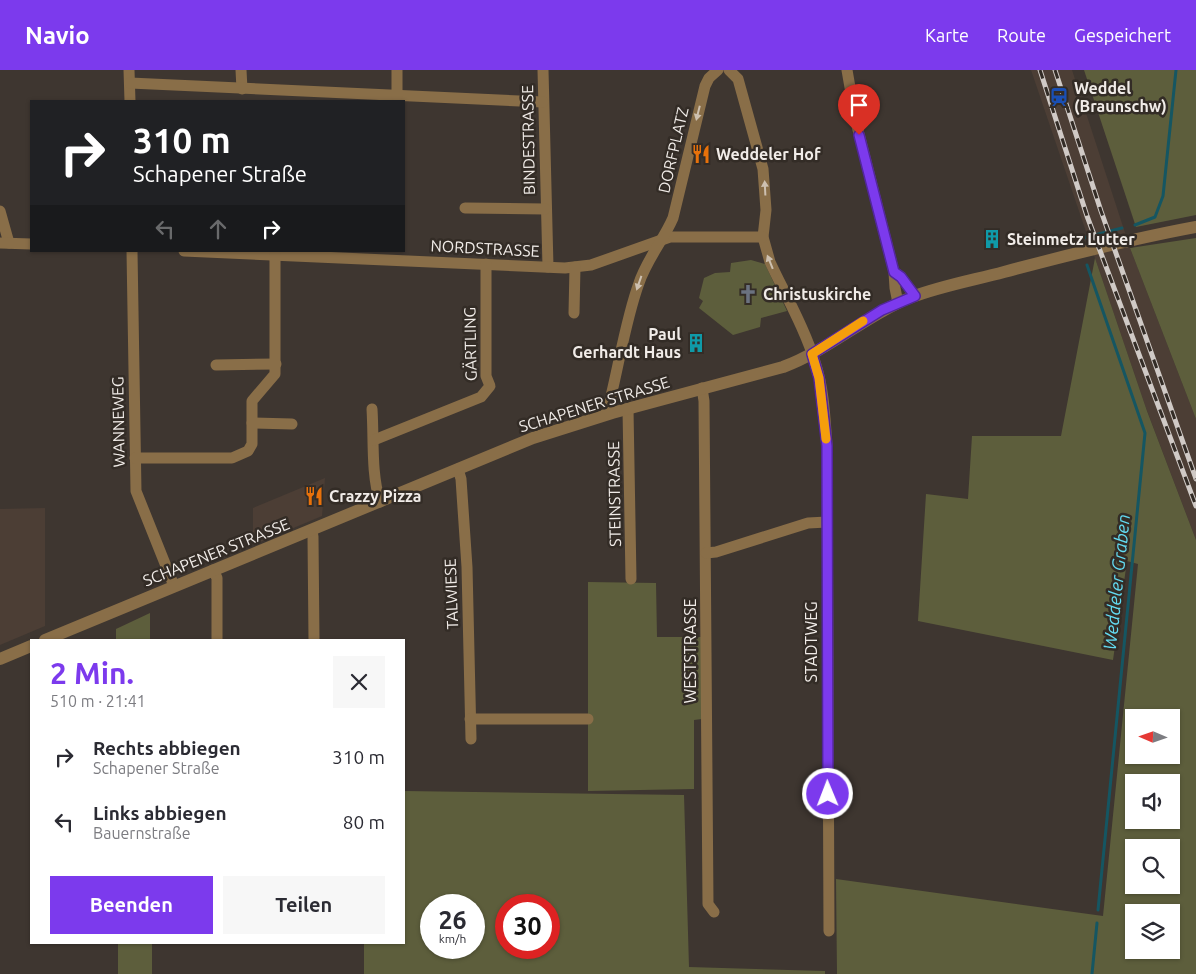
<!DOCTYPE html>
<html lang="de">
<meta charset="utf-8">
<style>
body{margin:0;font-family:Ubuntu,sans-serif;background:#f7f7f7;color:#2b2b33;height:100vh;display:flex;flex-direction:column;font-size:19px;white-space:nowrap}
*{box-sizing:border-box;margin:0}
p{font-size:16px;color:#7c7c81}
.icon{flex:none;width:28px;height:28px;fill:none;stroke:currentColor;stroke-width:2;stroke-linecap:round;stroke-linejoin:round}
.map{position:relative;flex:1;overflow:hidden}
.panel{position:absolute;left:30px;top:569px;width:375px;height:305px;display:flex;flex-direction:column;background:#fff;border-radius:0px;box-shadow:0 1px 4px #0004}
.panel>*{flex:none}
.banner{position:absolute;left:30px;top:30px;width:375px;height:152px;border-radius:0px;box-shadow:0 1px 4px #0004;background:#202124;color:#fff;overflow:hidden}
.needle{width:32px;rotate:272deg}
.fabs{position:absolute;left:1125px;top:639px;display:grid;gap:10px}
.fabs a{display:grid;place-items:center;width:55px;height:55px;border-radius:0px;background:#fff;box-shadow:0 1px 4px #0004;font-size:25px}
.speed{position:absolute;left:420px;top:824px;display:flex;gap:10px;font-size:25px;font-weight:700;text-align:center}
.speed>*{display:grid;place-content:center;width:65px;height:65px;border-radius:50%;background:#fff;box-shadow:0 1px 4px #0004;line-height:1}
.speed small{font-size:12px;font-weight:400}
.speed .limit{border:8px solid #d22;background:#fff;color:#111}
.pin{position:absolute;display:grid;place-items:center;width:42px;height:42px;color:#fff;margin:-51px -21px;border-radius:50% 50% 50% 0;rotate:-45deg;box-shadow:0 0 5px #0007}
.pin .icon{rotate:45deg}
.me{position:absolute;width:55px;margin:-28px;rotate:359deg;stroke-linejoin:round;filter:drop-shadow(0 0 4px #0008)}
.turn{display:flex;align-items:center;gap:18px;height:105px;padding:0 20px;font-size:22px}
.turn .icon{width:65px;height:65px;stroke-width:2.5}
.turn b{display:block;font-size:35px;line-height:42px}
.lanes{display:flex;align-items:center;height:48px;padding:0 20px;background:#0003;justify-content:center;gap:25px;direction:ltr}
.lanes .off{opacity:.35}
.round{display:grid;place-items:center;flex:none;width:52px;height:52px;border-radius:0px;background:#f7f7f7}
.head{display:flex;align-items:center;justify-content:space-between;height:85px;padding:0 20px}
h1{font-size:30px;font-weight:700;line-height:38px;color:#7c3aed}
.cta{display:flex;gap:10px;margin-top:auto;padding:10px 20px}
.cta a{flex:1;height:58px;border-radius:0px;background:#7c3aed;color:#fff;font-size:20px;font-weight:700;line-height:58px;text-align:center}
.cta a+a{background:#f7f7f7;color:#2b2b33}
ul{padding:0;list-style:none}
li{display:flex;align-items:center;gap:15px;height:65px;padding:0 20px}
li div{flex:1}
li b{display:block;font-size:19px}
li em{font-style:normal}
header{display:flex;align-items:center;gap:30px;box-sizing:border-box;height:70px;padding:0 25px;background:#7c3aed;color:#fff}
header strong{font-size:24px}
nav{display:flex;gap:28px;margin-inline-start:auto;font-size:18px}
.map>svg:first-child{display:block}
.built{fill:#4c3e35}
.green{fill:#5d5e3c;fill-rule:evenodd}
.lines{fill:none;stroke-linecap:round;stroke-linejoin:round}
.stream{stroke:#155662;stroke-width:3}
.minor{stroke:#896e48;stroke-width:11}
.tertiary{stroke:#896e48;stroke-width:12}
.rail-casing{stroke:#d0cac6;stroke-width:5}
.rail{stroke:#332c26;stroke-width:3;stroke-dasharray:9;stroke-linecap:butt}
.oneway{fill:#cdc0b0}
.route-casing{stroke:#51269a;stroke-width:12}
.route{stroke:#7c3aed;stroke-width:9}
.slow{stroke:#f59e0b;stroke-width:9}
.labels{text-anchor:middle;stroke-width:5;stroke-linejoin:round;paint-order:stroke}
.poi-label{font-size:16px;font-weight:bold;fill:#f1ece8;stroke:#332c26;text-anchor:start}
.street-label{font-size:16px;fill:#f1ece8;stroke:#332c26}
.water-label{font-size:18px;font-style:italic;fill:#63dbf2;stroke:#332c26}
</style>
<header>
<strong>Navio</strong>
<nav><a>Karte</a><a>Route</a><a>Gespeichert</a></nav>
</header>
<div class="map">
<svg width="1196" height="904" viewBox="0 0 1196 904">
<rect width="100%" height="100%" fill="#3e3630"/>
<!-- built -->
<g class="built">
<path d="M1031 0H1072L1130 178 1196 349V470L1146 338Z"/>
<path d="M325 408 322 446 253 475V438Z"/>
<path d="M45 438V556L0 575V439Z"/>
</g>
<!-- green -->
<g class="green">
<path d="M1084 0H1196V145L1136 157Z"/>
<path d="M1196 168V349L1130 178Z"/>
<path d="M1095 188 1147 341 1196 470V904H837L836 809 1103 846 1138 494 1127 491 1113 590 918 551 926 424 968 429 972 366H1061ZM1134 648H1171V685H1134ZM1134 712H1171V750H1134ZM1134 778H1171V815H1134ZM1171 842V880H1134V842Z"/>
<path d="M751 190 765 194 787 241 761 248 760 257 733 265 699 238 703 231 699 228 704 208 715 203 730 202 731 193Z"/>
<path d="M588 512 656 513 657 567H702V649L694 650V719L588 721Z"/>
<path d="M150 543V570H116V559Z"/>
<path d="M404 721 684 725 689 897 825 901V904H364V873L404 872ZM431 835H474V878H431ZM506 835H549V878H506Z"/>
<rect x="118" y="873" width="34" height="31"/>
</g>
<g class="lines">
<!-- stream -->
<g class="stream">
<path d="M1135 155 1155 147 1163 126 1176 0"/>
<path d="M1083 168 1122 158"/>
<path d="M1087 195 1145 363 1098 840"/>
<path d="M1092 904 1097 853"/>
</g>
<!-- minor -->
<g class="minor">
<path d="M129 0 130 31"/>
<path d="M241 0 242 19"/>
<path d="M543 0 548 197"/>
<path d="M729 0 738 9 763 99 766 140 763 167 770 192C786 226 805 259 816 295 824 320 825 349 827 376L829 861"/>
<path d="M847 0 856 52 894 202 895 218 898 233"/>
<path d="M130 13 543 32"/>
<path d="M397 26V0"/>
<path d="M465 138 545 139"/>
<path d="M0 141 9 173"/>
<path d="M0 173 31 174"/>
<path d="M132 181 136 421 174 516"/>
<path d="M184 181 565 198 591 195 670 167H763"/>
<path d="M894 202 901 207 915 226"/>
<path d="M574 243 575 197"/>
<path d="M216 295 276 294"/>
<path d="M702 318 704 331 708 834 714 842"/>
<path d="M372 339C374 370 371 403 380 432"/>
<path d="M628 339 631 509"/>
<path d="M612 343 610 335 611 326C620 289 626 249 639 213 647 189 663 171 673 148L705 16 709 8 718 0"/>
<path d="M252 353 292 354"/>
<path d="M374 370 481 327 490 316 486 306V194"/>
<path d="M135 388H232L248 381 252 374V331L275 304V185"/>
<path d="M458 399 461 409 467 497 471 669"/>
<path d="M312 461 313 467 314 570"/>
<path d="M706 483 716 482 808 453 827 452"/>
<path d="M213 500 217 508V570"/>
<path d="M470 649H588"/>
</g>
<!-- tertiary -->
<g class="tertiary">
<path d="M45 570 533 368 612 343 783 297C829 280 866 245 912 227 941 216 974 210 1004 202 1068 185 1131 169 1196 157"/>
<path d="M0 589 31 576"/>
</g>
<!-- rail casing -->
<g class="rail-casing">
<g id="rail">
<path d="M1040 0 1087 146 1196 436"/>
<path d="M1055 0 1101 141 1196 409"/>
</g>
</g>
<!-- rail -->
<use href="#rail" class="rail"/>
</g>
<!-- one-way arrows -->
<defs><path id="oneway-solid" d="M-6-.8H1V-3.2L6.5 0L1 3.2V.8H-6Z" transform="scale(1.25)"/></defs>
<g class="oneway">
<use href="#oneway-solid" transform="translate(698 43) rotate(104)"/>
<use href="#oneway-solid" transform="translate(765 118) rotate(-93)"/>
<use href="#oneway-solid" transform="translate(770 192) rotate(-112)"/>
<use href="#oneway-solid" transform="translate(639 213) rotate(109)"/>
</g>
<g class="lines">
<!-- route casing -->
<g class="route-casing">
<path id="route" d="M828 724 827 376 819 308 812 284 882 240 915 226 901 207 894 202 859 65"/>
</g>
<!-- route -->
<use href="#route" class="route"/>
<!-- slow -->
<path class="slow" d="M826 369 819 308 812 284 863 251"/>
</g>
<!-- icons -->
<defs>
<g id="station-bare" transform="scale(1.5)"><path d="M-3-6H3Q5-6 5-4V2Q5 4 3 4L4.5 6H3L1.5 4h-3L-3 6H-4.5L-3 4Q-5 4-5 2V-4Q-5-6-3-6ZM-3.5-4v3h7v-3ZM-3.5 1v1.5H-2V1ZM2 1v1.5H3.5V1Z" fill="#1a4fb4" stroke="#332c26" stroke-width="2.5" paint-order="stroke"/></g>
<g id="restaurant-bare" transform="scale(1.5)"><path d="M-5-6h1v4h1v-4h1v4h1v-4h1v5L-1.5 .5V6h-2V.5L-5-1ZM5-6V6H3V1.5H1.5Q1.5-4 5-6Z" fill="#e8710a" stroke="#332c26" stroke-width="2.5" paint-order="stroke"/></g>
<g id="building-bare" transform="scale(1.5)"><path d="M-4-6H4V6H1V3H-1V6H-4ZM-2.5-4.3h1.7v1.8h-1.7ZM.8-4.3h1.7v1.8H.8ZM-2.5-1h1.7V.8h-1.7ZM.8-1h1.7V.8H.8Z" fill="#0f9aa8" stroke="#332c26" stroke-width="2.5" paint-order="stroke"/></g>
<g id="church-bare" transform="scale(1.5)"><path d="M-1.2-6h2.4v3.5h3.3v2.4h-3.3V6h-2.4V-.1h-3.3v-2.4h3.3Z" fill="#6b7280" stroke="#332c26" stroke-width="2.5" paint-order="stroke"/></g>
</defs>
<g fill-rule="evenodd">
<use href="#station-bare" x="1059" y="27"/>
<use href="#restaurant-bare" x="701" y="84"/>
<use href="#building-bare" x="992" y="169"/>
<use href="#church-bare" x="748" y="224"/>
<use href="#building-bare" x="696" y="273"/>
<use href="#restaurant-bare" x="314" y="426"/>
</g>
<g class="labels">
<!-- poi labels -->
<g class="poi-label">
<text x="1074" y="24">Weddel<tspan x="1074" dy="18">(Braunschw)</tspan></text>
<text x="716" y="90">Weddeler Hof</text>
<text x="1007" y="175">Steinmetz Lutter</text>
<text x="763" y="230">Christuskirche</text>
<text x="681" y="270" text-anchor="end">Paul<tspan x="681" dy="18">Gerhardt Haus</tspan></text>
<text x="329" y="432">Crazzy Pizza</text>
</g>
<!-- street labels -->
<g class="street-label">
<text transform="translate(528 70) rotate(-91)" y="6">BINDESTRASSE</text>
<text transform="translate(673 80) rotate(-77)" y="6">DORFPLATZ</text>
<text transform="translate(485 178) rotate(3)" y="6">NORDSTRASSE</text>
<text transform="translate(470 274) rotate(-91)" y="6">GÄRTLING</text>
<text transform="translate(594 334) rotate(-17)" y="6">SCHAPENER STRASSE</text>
<text transform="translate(118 352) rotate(-91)" y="6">WANNEWEG</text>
<text transform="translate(614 424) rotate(-91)" y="6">STEINSTRASSE</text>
<text transform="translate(216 482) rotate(-22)" y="6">SCHAPENER STRASSE</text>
<text transform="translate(451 524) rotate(-92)" y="6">TALWIESE</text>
<text transform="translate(811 572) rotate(-90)" y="6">STADTWEG</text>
<text transform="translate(690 581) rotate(-90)" y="6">WESTSTRASSE</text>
</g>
<!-- water labels -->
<g class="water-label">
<text transform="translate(1117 512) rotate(-84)" y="6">Weddeler Graben</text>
</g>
</g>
</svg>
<div class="fabs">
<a><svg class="needle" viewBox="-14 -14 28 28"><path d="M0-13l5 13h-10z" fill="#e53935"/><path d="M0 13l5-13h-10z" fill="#7c7c81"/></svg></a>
<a><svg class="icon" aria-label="sound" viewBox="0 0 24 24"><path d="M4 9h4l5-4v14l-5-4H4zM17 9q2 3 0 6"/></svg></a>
<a><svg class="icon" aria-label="search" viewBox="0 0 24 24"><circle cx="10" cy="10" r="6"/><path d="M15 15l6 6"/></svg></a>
<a><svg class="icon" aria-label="layers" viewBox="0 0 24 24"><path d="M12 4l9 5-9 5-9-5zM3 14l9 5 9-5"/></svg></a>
</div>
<div class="speed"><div>26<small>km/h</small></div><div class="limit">30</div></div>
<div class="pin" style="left:859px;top:65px;background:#d93025"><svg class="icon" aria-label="arrive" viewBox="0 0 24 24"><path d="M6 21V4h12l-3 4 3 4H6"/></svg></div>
<svg class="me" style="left:828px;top:724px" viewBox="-20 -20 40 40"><circle r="17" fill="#7c3aed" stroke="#fff" stroke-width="3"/><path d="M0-11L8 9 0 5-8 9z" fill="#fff"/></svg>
<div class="banner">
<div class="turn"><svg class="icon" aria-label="right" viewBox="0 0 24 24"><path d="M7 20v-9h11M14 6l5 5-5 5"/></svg><div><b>310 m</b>Schapener Straße</div></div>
<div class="lanes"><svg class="icon off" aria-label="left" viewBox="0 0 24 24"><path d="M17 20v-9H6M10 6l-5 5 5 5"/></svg><svg class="icon off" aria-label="ahead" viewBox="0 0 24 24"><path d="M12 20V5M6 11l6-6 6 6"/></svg><svg class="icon" aria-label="right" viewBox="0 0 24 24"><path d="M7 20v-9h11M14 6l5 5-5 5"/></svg></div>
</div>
<section class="panel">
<div class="head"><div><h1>2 Min.</h1><p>510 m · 21:41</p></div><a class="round"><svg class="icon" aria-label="close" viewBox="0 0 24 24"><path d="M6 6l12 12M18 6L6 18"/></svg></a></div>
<ul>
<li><svg class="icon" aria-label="right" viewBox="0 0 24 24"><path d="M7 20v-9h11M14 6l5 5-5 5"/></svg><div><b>Rechts abbiegen</b><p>Schapener Straße</p></div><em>310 m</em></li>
<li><svg class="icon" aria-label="left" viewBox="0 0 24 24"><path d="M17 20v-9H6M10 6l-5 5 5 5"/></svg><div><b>Links abbiegen</b><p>Bauernstraße</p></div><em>80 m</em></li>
</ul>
<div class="cta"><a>Beenden</a><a>Teilen</a></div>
</section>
</div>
